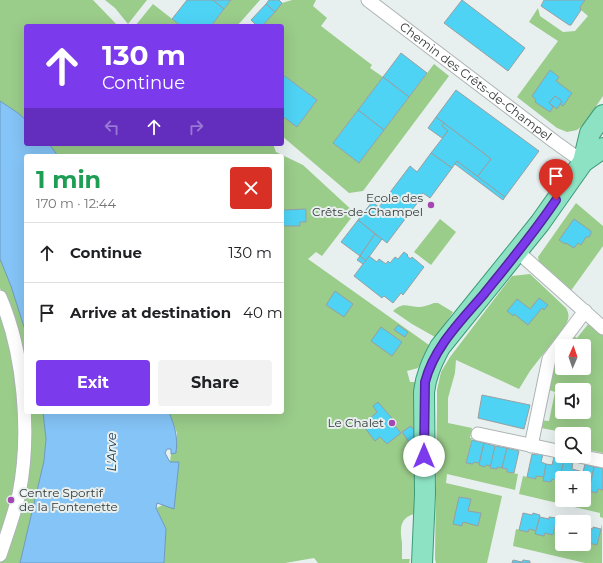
<!DOCTYPE html>
<meta charset="utf-8">
<style>
body{margin:0;font-family:Montserrat,sans-serif;background:#f2f2f2;color:#202124;height:100vh;display:flex;flex-direction:column;font-size:15px;white-space:nowrap}
*{box-sizing:border-box;margin:0}
p{font-size:13px;color:#757577}
.icon{flex:none;width:22px;height:22px;fill:none;stroke:currentColor;stroke-width:2;stroke-linecap:round;stroke-linejoin:round}
.map{position:relative;flex:1;overflow:hidden}
.side{position:absolute;left:24px;top:154px;width:260px;height:260px;display:flex;flex-direction:column;background:#fff;border-radius:4px;box-shadow:0 4px 16px #0002}
.side>*{flex:none}
.hud{position:absolute;left:24px;top:24px;width:260px;height:122px;border-radius:4px;box-shadow:0 4px 16px #0002;background:#7c3aed;color:#fff;overflow:hidden}
.needle{width:26px;rotate:2deg}
.controls{position:absolute;left:555px;top:339px;display:grid;gap:8px}
.controls a{display:grid;place-items:center;width:36px;height:36px;border-radius:4px;background:#fff;box-shadow:0 4px 16px #0002;font-size:20px}
.pin{position:absolute;display:grid;place-items:center;width:34px;height:34px;color:#fff;margin:-41px -17px;border-radius:50% 50% 50% 0;rotate:-45deg;box-shadow:0 0 4px #0007}
.pin .icon{rotate:45deg}
.me{position:absolute;width:44px;margin:-22px;rotate:0deg;stroke-linejoin:round;filter:drop-shadow(0 0 3px #0008)}
.turn{display:flex;align-items:center;gap:14px;height:84px;padding:0 12px;font-size:18px}
.turn .icon{width:52px;height:52px;stroke-width:2.5}
.turn b{display:block;font-size:28px;line-height:34px}
.lanes{display:flex;align-items:center;height:38px;padding:0 12px;background:#0003;justify-content:center;gap:20px;direction:ltr}
.lanes .off{opacity:.35}
.round{display:grid;place-items:center;flex:none;width:42px;height:42px;border-radius:4px;background:#f2f2f2}
.summary{display:flex;align-items:center;justify-content:space-between;height:68px;padding:0 12px}
h1{font-size:24px;font-weight:700;line-height:30px;color:#1e9e55}
.cta{display:flex;gap:8px;margin-top:auto;padding:8px 12px}
.cta a{flex:1;height:46px;border-radius:4px;background:#7c3aed;color:#fff;font-size:16px;font-weight:700;line-height:46px;text-align:center}
.cta a+a{background:#f2f2f2;color:#202124}
ul{padding:0;list-style:none}
li{display:flex;align-items:center;gap:12px;height:60px;padding:0 12px;border-top:1px solid #e0e0e0}
li div{flex:1}
li b{display:block;font-size:15px}
li em{font-style:normal}
.map>svg:first-child{display:block}
.green{fill:#9acc8a;fill-rule:evenodd}
.water{fill:#85c4f7;stroke:#6d9abe}
.building{fill:#4ed3f4;stroke:#989fa1}
.lines{fill:none;stroke-linecap:round;stroke-linejoin:round}
.street-casing{stroke:#adb4b4;stroke-width:15}
.primary-casing{stroke:#3c9a78;stroke-width:22}
.street{stroke:#fff;stroke-width:13}
.primary{stroke:#8ce2c3;stroke-width:20}
.route-casing{stroke:#51269a;stroke-width:10}
.route{stroke:#7c3aed;stroke-width:7}
.poi-dot{fill:#a447b1;stroke:#e8f0ef;stroke-width:1.5}
.labels{text-anchor:middle;stroke-width:4;stroke-linejoin:round;paint-order:stroke}
.street-label{font-size:12px;fill:#353838;stroke:#e8f0ef}
.poi-label{font-size:12px;fill:#353838;stroke:#e8f0ef;text-anchor:end}
.water-label{font-size:13px;font-style:italic;fill:#1a3c56;stroke:#e8f0ef}
</style>
<div class="map">
<svg width="603" height="563" viewBox="0 0 603 563">
<rect width="100%" height="100%" fill="#e8f0ef"/>
<!-- green -->
<g class="green">
<path d="M0 0H93L118 26H26V120L18 113 0 101Z"/>
<path d="M105 0H147L128 24 115 8Z"/>
<path d="M231 0H260L237 26H211Z"/>
<path d="M292 0H316L313 6 327 18 321 26 372 65 370 68 383 77 333 143 359 163 434 64 449 76 363 191 349 193 282 136V116L297 127 317 100 282 74V26H262L282 3Z"/>
<path d="M585 0H603V96L584 124 577 130 567 132 557 128 517 97 558 41 529 22 538 8 540 16 563 32 575 31 588 16 581 10 580 7Z"/>
<path d="M153 4 181 26H135Z"/>
<path d="M49 144H273L276 152 303 165 355 213 322 256 316 252 308 259 429 345 418 368 407 371 410 382H415L414 514C399 518 400 530 402 543 402 548 402 554 402 559H410L409 563H318L314 558 285 563H164L166 529 156 508 163 505 174 508 179 462H170L171 454 176 453 177 433 169 412H282V156H58Z"/>
<path d="M576 203 603 226V246L570 292 539 262 538 257Z"/>
<path d="M440 219 456 232 431 265 414 252Z"/>
<path d="M0 259 11 286 26 333V383L7 303 0 288Z"/>
<path d="M530 274 566 308C570 315 569 319 565 326L530 371 519 389 456 360 455 373 448 398V423L472 428 470 438H472L466 463 473 464 474 462 479 463V465L485 467 486 465 491 466 490 468 497 469V467L507 469V472L518 474 515 490 447 474 446 483 502 496 487 563H436L435 559 437 408V390L441 372 450 357 512 276Z"/>
<path d="M434 303H438L453 312 437 336 435 337 412 324 393 311C403 302 406 306 418 307 423 307 429 305 434 303Z"/>
<path d="M0 314 12 356 18 410 27 412H43L46 439 44 461 20 563H0Z"/>
<path d="M589 323 603 335V453L584 449V434H562V444L560 443 562 432 541 428 539 420 549 421 555 392 549 390 555 360 562 352V368H584V346H567L574 336 577 338ZM562 390H584V412H562Z"/>
<path d="M523 476 535 479 536 476 544 477 543 481 551 482 552 479 559 481 558 484 562 485V500H584V487L590 488V491L597 493 598 489 603 490V518L600 517V513L519 494Z"/>
<path d="M602 524V563H585L513 546 516 529 528 532 529 529 553 535 555 527 562 529V544H581L588 546 589 543 597 545Z"/>
</g>
<!-- water -->
<g class="water">
<path d="M0 101 18 113 26 120V144H49L58 156H26V333L11 286 0 259Z"/>
<path d="M43 412H169C175 427 178 436 176 453L171 454V449H167L165 453 170 462H179L174 509 157 503 156 508 166 529 164 563H20L44 461 46 439Z"/>
</g>
<!-- building -->
<g class="building">
<path d="M187 0H213L224 9 211 26H181L172 19Z"/>
<path d="M213 0H231L224 9Z"/>
<path d="M269 0H279L282 3 275 12 266 4Z"/>
<path d="M462 0 525 48 508 71 444 23Z"/>
<path d="M544 0H585L580 7 581 10 571 25H569L541 6Z"/>
<path d="M266 4 275 12 262 26H257L251 20Z"/>
<path d="M401 53 427 73 409 97 383 77Z"/>
<path d="M550 70 559 77 556 81 572 93 563 106 560 104 562 101 555 96 549 103 553 107 550 112 535 102 536 100 532 96Z"/>
<path d="M282 74 317 100 297 127 282 116Z"/>
<path d="M383 77 409 97 384 130 358 110Z"/>
<path d="M456 90 539 151 505 197 477 177 491 159 436 117Z"/>
<path d="M555 96 562 101 557 109 549 103Z"/>
<path d="M358 110 384 130 359 163 333 143Z"/>
<path d="M436 117 444 123 442 126 448 131 442 138 428 128Z"/>
<path d="M444 123 491 159 477 177 457 161 452 168 431 153 448 131 442 126Z"/>
<path d="M431 153 452 168 430 198 423 193 419 197 421 198 387 243 358 220 372 202 379 207 410 166 417 172Z"/>
<path d="M457 161 505 197 503 200 455 164Z"/>
<path d="M282 206 283 210 306 209V222H300V226H282Z"/>
<path d="M574 219 591 231V234L589 237H586L581 245 578 243 574 248 566 243 565 244 559 240Z"/>
<path d="M358 220 375 234 360 256 341 242Z"/>
<path d="M375 234 382 239 366 261 360 256Z"/>
<path d="M404 252 408 255 407 256 411 259 412 257 424 267 403 295 401 293 393 303 384 296 382 298 354 276 369 256 377 262 379 259 386 264 388 261 390 263 395 257 398 259Z"/>
<path d="M360 256 366 261 363 264 357 260Z"/>
<path d="M335 291 353 304 344 317 326 305Z"/>
<path d="M539 298 548 305 544 310 542 308 528 325 514 314 513 316 507 311 517 299 530 309Z"/>
<path d="M398 325 408 332 405 337 394 330Z"/>
<path d="M381 327 402 342 392 356 371 341Z"/>
<path d="M482 395 530 405 524 429 478 418Z"/>
<path d="M378 402 397 424 395 426 401 433 387 444 380 437 375 441 365 428 369 424 367 421 377 412 373 406Z"/>
<path d="M411 426 414 430V438L409 442 402 432Z"/>
<path d="M472 440 484 443 479 463 474 462 473 464 466 463Z"/>
<path d="M484 443 495 446 491 466 486 465 485 467 479 465Z"/>
<path d="M495 446 507 448 502 468 497 467V469L490 468Z"/>
<path d="M507 448 519 451 514 473 507 472V469L502 468Z"/>
<path d="M538 453 543 454 541 462 546 464 544 477 536 476V479L527 477 532 454 537 455Z"/>
<path d="M554 457 564 461 559 481 552 479 551 482 543 481 546 464 552 465Z"/>
<path d="M569 460 573 461 572 469 583 472 585 464 594 467 590 488 584 487V478H562V485L558 484 564 461 568 462Z"/>
<path d="M594 467 603 468V490L598 489 597 493 589 491Z"/>
<path d="M459 497 471 499 468 511 481 513 478 526 463 522 462 526 453 524Z"/>
<path d="M523 513 532 515 533 513 540 515 536 531 529 529 528 532 519 530Z"/>
<path d="M540 517 549 519V517L557 518 553 535 545 533 544 536 535 534Z"/>
<path d="M584 527 593 529V527L601 529 597 545 589 543 588 546 581 544H584Z"/>
<path d="M513 560 522 562 523 560 530 561V563H512Z"/>
</g>
<g class="lines">
<!-- street casing -->
<g class="street-casing">
<g id="street">
<path id="s1" d="M368 0 555 142 583 162"/>
<path d="M518 252 603 328"/>
<path d="M0 297C24 352 31 434 19 494 14 515 7 534 0 555"/>
<path d="M478 434 562 452"/>
<path d="M531 446 549 359 585 311"/>
<path d="M579 456 603 461"/>
</g>
</g>
<!-- primary casing -->
<g class="primary-casing">
<g id="primary">
<path d="M583 162 590 133 603 115"/>
<path d="M422 563 425 494 424 392C426 375 432 362 440 347L540 223 583 162 603 148"/>
</g>
</g>
<!-- street -->
<use href="#street" class="street"/>
<!-- primary -->
<use href="#primary" class="primary"/>
</g>
<g class="lines">
<!-- route casing -->
<g class="route-casing">
<path id="route" d="M424 456 425 382C434 347 461 321 484 294 509 263 534 233 556 200"/>
</g>
<!-- route -->
<use href="#route" class="route"/>
</g>
<!-- markers -->
<g class="poi-dot">
<circle cx="431" cy="205" r="4"/>
<circle cx="392" cy="423" r="4"/>
<circle cx="11" cy="500" r="4"/>
</g>
<g class="labels">
<!-- street labels -->
<g class="street-label">
<text dy="4" stroke="none"><textPath href="#s1" startOffset="135">Chemin des Crêts-de-Champel</textPath></text>
</g>
<!-- poi labels -->
<g class="poi-label">
<text x="423" y="202">Ecole des<tspan x="423" dy="14">Crêts-de-Champel</tspan></text>
<text x="384" y="427">Le Chalet</text>
<text x="19" y="497" text-anchor="start">Centre Sportif<tspan x="19" dy="14">de la Fontenette</tspan></text>
</g>
<!-- water labels -->
<g class="water-label">
<text transform="translate(111 452) rotate(-90)" y="5">L'Arve</text>
</g>
</g>
</svg>
<div class="controls">
<a><svg class="needle" viewBox="-14 -14 28 28"><path d="M0-13l5 13h-10z" fill="#e53935"/><path d="M0 13l5-13h-10z" fill="#757577"/></svg></a>
<a><svg class="icon" aria-label="sound" viewBox="0 0 24 24"><path d="M4 9h4l5-4v14l-5-4H4zM17 9q2 3 0 6"/></svg></a>
<a><svg class="icon" aria-label="search" viewBox="0 0 24 24"><circle cx="10" cy="10" r="6"/><path d="M15 15l6 6"/></svg></a>
<a>+</a>
<a>−</a>
</div>
<div class="pin" style="left:556px;top:200px;background:#d93025"><svg class="icon" aria-label="arrive" viewBox="0 0 24 24"><path d="M6 21V4h12l-3 4 3 4H6"/></svg></div>
<svg class="me" style="left:424px;top:456px" viewBox="-20 -20 40 40"><circle r="19" fill="#fff"/><path d="M0-13L10 11 0 6-10 11z" fill="#7c3aed"/></svg>
<div class="hud">
<div class="turn"><svg class="icon" aria-label="ahead" viewBox="0 0 24 24"><path d="M12 20V5M6 11l6-6 6 6"/></svg><div><b>130 m</b>Continue</div></div>
<div class="lanes"><svg class="icon off" aria-label="left" viewBox="0 0 24 24"><path d="M17 20v-9H6M10 6l-5 5 5 5"/></svg><svg class="icon" aria-label="ahead" viewBox="0 0 24 24"><path d="M12 20V5M6 11l6-6 6 6"/></svg><svg class="icon off" aria-label="right" viewBox="0 0 24 24"><path d="M7 20v-9h11M14 6l5 5-5 5"/></svg></div>
</div>
<section class="side">
<div class="summary"><div><h1>1 min</h1><p>170 m · 12:44</p></div><a class="round" style="background:#d93025;color:#fff"><svg class="icon" aria-label="close" viewBox="0 0 24 24"><path d="M6 6l12 12M18 6L6 18"/></svg></a></div>
<ul>
<li><svg class="icon" aria-label="ahead" viewBox="0 0 24 24"><path d="M12 20V5M6 11l6-6 6 6"/></svg><div><b>Continue</b></div><em>130 m</em></li>
<li><svg class="icon" aria-label="arrive" viewBox="0 0 24 24"><path d="M6 21V4h12l-3 4 3 4H6"/></svg><div><b>Arrive at destination</b></div><em>40 m</em></li>
</ul>
<div class="cta"><a>Exit</a><a>Share</a></div>
</section>
</div>
